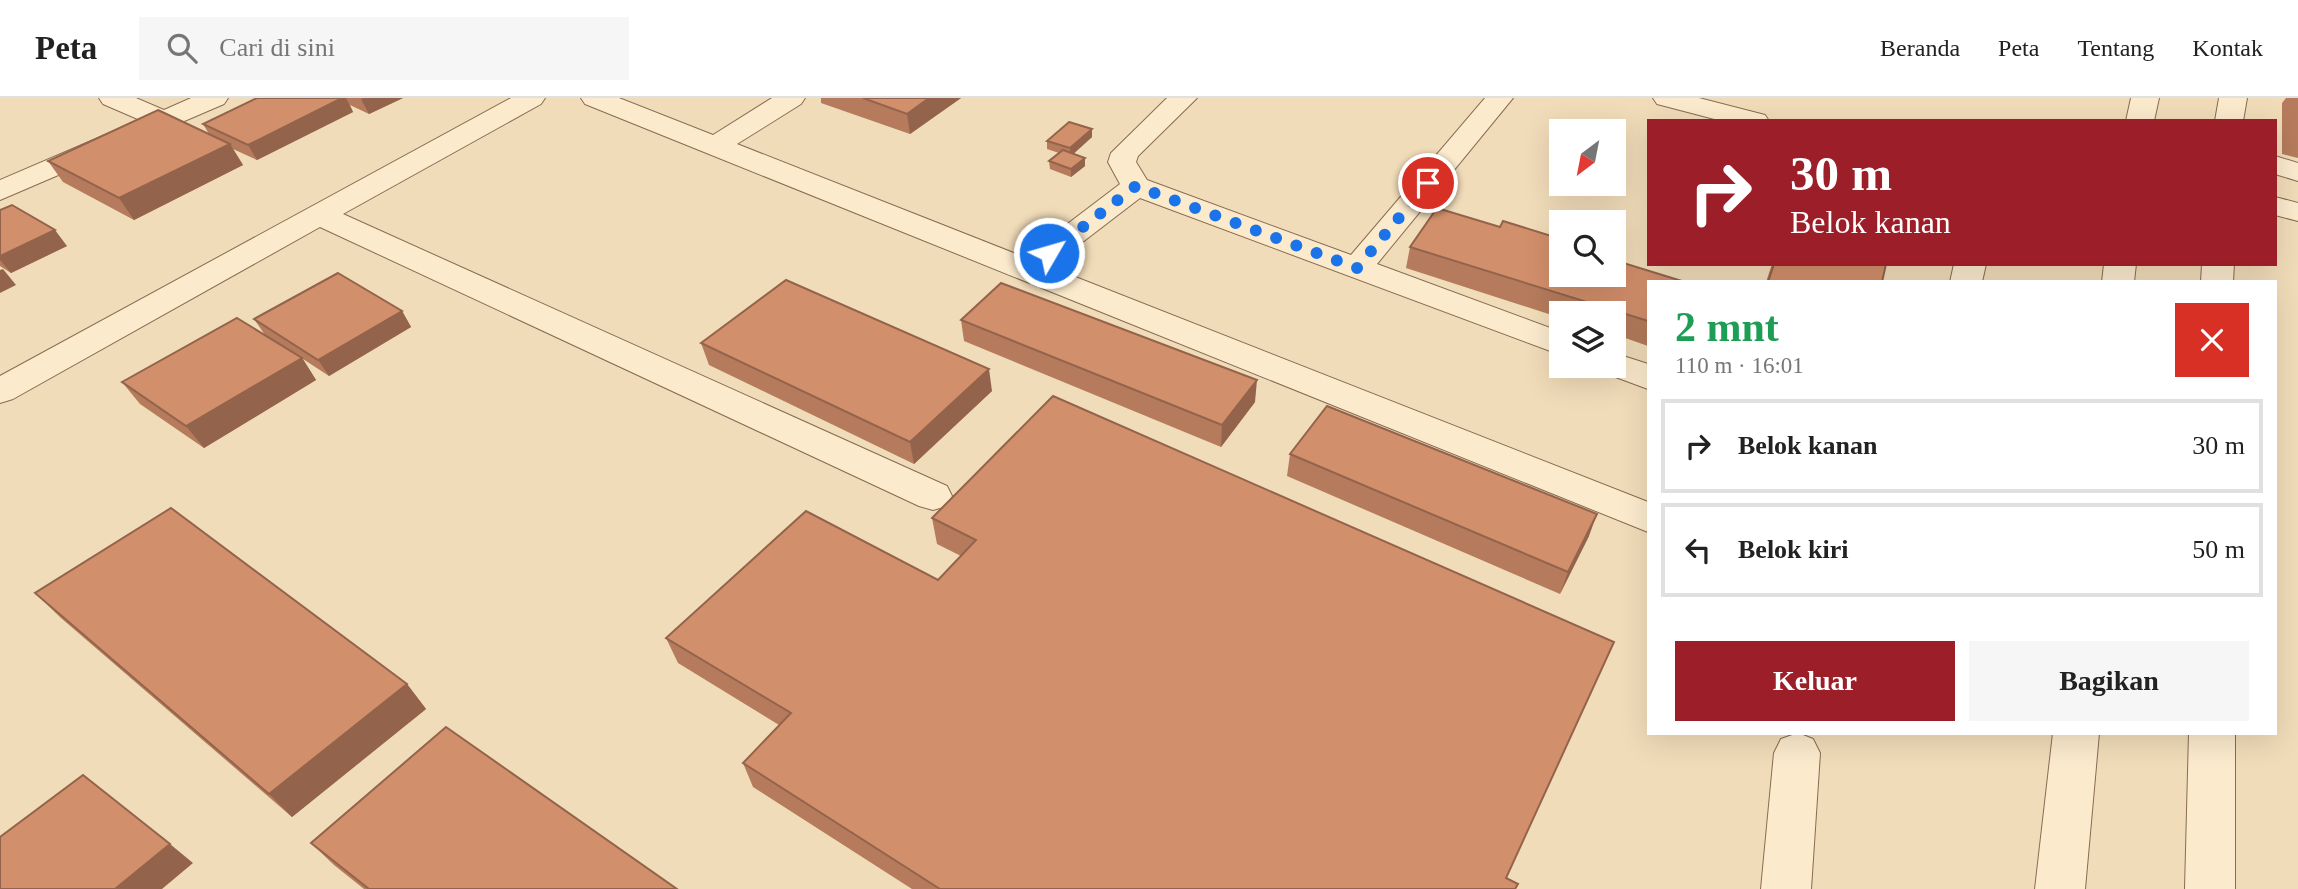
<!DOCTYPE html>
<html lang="id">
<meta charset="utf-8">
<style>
body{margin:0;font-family:"Times New Roman",serif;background:#f6f6f6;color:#222;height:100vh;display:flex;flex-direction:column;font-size:26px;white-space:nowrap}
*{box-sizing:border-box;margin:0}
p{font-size:23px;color:#767676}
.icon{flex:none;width:38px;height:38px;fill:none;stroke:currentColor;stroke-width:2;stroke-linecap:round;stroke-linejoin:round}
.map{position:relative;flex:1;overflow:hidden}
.side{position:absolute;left:1647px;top:182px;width:630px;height:455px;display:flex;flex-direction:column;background:#fff;border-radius:0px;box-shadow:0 7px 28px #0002}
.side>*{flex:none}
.banner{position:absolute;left:1647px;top:21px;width:630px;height:147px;border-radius:0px;box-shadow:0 7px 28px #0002;background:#9b1e28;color:#fff;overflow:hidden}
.needle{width:46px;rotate:212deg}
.buttons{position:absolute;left:1549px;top:21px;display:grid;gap:14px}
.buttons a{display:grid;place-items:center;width:77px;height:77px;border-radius:0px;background:#fff;box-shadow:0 7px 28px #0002;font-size:35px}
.pin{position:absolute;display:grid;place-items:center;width:60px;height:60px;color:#fff;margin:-30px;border:4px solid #fff;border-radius:50%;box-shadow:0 2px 7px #0007}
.me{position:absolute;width:77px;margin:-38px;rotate:52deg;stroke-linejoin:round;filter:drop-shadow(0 0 5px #0008)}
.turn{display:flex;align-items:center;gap:24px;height:147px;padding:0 28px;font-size:32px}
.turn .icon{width:91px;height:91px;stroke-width:2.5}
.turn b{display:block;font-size:49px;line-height:60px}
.round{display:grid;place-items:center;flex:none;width:74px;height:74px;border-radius:0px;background:#f6f6f6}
.summary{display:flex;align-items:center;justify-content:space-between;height:119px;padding:0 28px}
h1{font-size:42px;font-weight:700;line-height:52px;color:#1e9e55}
.cta{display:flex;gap:14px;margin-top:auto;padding:14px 28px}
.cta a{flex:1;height:80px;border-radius:0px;background:#9b1e28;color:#fff;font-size:28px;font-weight:700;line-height:80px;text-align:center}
.cta a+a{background:#f6f6f6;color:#222}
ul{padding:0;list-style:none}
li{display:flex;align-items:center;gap:21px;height:94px;margin:0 14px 10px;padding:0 14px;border:4px solid #e0e0e0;border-radius:0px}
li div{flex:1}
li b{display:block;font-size:26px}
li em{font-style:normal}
header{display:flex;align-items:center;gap:42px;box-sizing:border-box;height:98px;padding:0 35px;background:#fff;border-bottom:2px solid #e0e0e0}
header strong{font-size:33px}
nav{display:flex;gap:38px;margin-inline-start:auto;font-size:24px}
.search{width:490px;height:63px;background:#f6f6f6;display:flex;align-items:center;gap:18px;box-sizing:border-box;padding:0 24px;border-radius:0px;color:#767676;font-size:26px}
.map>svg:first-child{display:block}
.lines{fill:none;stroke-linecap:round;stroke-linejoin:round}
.minor-casing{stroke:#886b53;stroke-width:2}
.minor{fill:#fbeacc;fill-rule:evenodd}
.wall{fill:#b57b5c}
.shaded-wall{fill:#93644b}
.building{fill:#d28f6b;stroke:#93644b;stroke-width:2}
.route{stroke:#1a73e8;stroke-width:12;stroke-dasharray:0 21.6}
</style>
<header>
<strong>Peta</strong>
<div class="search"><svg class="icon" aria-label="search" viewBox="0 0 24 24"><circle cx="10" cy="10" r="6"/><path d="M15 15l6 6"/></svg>Cari di sini</div>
<nav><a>Beranda</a><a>Peta</a><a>Tentang</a><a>Kontak</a></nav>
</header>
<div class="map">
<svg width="2298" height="791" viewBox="0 0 2298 791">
<rect width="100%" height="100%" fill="#f1dcb9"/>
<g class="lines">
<!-- minor casing -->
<g class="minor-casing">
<g id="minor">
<path d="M99 0H136L164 12 191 0H228L224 6 0 102V82L140 22 103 6Z"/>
<path d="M511 0H545L541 6 343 116 947 388 952 398 947 408 933 412 919 408 320 129 13 301 0 305V278Z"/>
<path d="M581 0H619L713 37 772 0H805L801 6 737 46 1024 159 1120 86 1108 64 1111 55 1167 0H1197L1138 58 1136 64 1147 82 1351 157 1485 0H1513L1377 166 1561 234V257L1140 100 1050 169 1648 404V434L704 54 585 6Z"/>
<path d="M1653 0H1699L1765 17 1769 23H1722L1657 6Z"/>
<path d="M2131 0H2159L2154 23H2126Z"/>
<path d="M2219 0H2247L2243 23H2215Z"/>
<path d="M2275 58 2298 65V83L2275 76Z"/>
<path d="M2275 99 2298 105V123L2275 117Z"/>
<path d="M1954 166H1986L1982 184H1950Z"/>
<path d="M2104 166H2136L2134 184H2102Z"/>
<path d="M2202 166H2234L2233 184H2201Z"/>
<path d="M1614 255 1648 266V291L1602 274 1598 268H1614Z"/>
<path d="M1798 635 1813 641 1820 655 1811 791H1761L1774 655 1781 641Z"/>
<path d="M2053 635H2099L2085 791H2035Z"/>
<path d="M2189 635H2235V791H2185Z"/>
</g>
</g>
<!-- minor -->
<use href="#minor" class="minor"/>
</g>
<!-- wall -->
<g class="wall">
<path d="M257 0H403L369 16 350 7 353 14 257 62 233 51 243 67 134 122 63 84 48 63 209 36 203 26Z"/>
<path d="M821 0H961L910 36 821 5Z"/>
<path d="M2286 0H2298V60L2282 56V5Z"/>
<path d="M1092 39 1073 56 1085 68 1071 79 1050 71 1049 63 1059 55 1047 51V43Z"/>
<path d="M0 112 67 148 11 175 0 168Z"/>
<path d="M1410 149 1561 177 1648 184V248L1614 236V215H1561V220L1406 170Z"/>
<path d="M1772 166H1886L1882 184H1766Z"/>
<path d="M402 213 411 229 329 278 303 261 316 282 204 350 140 306 122 284 265 237 254 221Z"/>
<path d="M961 222 1255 304 1221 349 964 243Z"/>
<path d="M701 245 992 293 914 366 709 267Z"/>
<path d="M1053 298 1506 780 1515 791H912L753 689 743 665 779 627 678 565 666 540 938 482 961 458 937 446 932 420Z"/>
<path d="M1290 356 1589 438 1560 496 1287 378Z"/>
<path d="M35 495 407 586 426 611 292 719 61 520Z"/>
<path d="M311 745 677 791H364L334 767Z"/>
</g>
<!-- shaded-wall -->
<g class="shaded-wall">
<path d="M342 0H346L353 14 257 62 248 47Z"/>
<path d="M364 0H403L369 16 361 1Z"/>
<path d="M929 0H961L910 36 907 16Z"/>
<path d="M1092 31V39L1070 59V50Z"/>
<path d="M230 46 243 67 134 122 119 100Z"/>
<path d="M1085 60V68L1071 79V71Z"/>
<path d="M55 132 67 148 11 175 0 162V158Z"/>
<path d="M3 171 16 187 0 195V172Z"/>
<path d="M402 213 411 229 329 278 318 262Z"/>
<path d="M302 260 316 282 204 350 186 328Z"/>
<path d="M989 271 992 293 914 366 910 344Z"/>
<path d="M1257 282 1255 304 1221 349 1222 327Z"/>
<path d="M1597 416 1589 438 1560 496 1568 474Z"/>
<path d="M407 586 426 611 292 719 269 696Z"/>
<path d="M170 746 193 765 162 791H115Z"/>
</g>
<!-- building -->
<g class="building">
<path d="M257 0H342L248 47 203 26Z"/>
<path d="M863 0H929L907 16Z"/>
<path d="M158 12 230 46 119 100 48 63Z"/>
<path d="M1069 24 1092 31 1070 50 1047 43Z"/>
<path d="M1063 52 1085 60 1071 71 1049 63Z"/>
<path d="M12 107 55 132 0 158V112Z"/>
<path d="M1437 110 1500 129 1503 123 1561 141V177H1614V162L1685 184H1648V223L1410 149Z"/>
<path d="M1774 166H1886L1882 184H1768Z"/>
<path d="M338 175 402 213 318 262 254 221Z"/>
<path d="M786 182 989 271 910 344 701 245Z"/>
<path d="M1001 185 1257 282 1222 327 961 222Z"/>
<path d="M237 220 302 260 186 328 122 284Z"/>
<path d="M1053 298 1614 544 1506 780 1518 786 1515 791H940L743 665 791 615 666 540 806 413 938 482 976 442 932 420Z"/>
<path d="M1327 308 1597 416 1568 474 1290 356Z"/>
<path d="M171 410 407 586 269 696 35 495Z"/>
<path d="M446 629 677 791H369L311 745Z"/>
<path d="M83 677 170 746 115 791H0V739Z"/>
</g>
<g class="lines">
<!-- route -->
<path class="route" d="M1049 155 1136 88 1357 170 1428 85"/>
</g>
</svg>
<div class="buttons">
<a><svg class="needle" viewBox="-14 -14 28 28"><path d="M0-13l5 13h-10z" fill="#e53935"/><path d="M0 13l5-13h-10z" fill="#767676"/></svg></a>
<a><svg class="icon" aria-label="search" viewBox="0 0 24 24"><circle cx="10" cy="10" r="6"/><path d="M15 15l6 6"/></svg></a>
<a><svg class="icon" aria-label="layers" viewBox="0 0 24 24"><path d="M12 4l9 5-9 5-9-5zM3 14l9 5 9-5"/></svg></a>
</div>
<div class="pin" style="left:1428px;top:85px;background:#d93025"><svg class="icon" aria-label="arrive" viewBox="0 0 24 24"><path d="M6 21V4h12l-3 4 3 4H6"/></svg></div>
<svg class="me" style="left:1049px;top:155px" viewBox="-20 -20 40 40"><circle r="17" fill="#1a73e8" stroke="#fff" stroke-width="3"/><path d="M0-11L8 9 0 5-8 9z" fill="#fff"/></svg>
<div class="banner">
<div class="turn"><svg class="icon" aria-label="right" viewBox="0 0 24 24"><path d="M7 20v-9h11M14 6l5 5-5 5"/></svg><div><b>30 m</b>Belok kanan</div></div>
</div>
<section class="side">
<div class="summary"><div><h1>2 mnt</h1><p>110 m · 16:01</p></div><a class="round" style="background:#d93025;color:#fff"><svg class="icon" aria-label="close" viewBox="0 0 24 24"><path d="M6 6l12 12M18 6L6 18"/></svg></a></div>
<ul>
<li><svg class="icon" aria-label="right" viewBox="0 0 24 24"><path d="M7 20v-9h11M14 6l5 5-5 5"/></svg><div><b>Belok kanan</b></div><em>30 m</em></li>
<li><svg class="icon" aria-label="left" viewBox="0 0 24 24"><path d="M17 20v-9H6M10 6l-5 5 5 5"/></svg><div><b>Belok kiri</b></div><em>50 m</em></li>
</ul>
<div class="cta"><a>Keluar</a><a>Bagikan</a></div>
</section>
</div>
